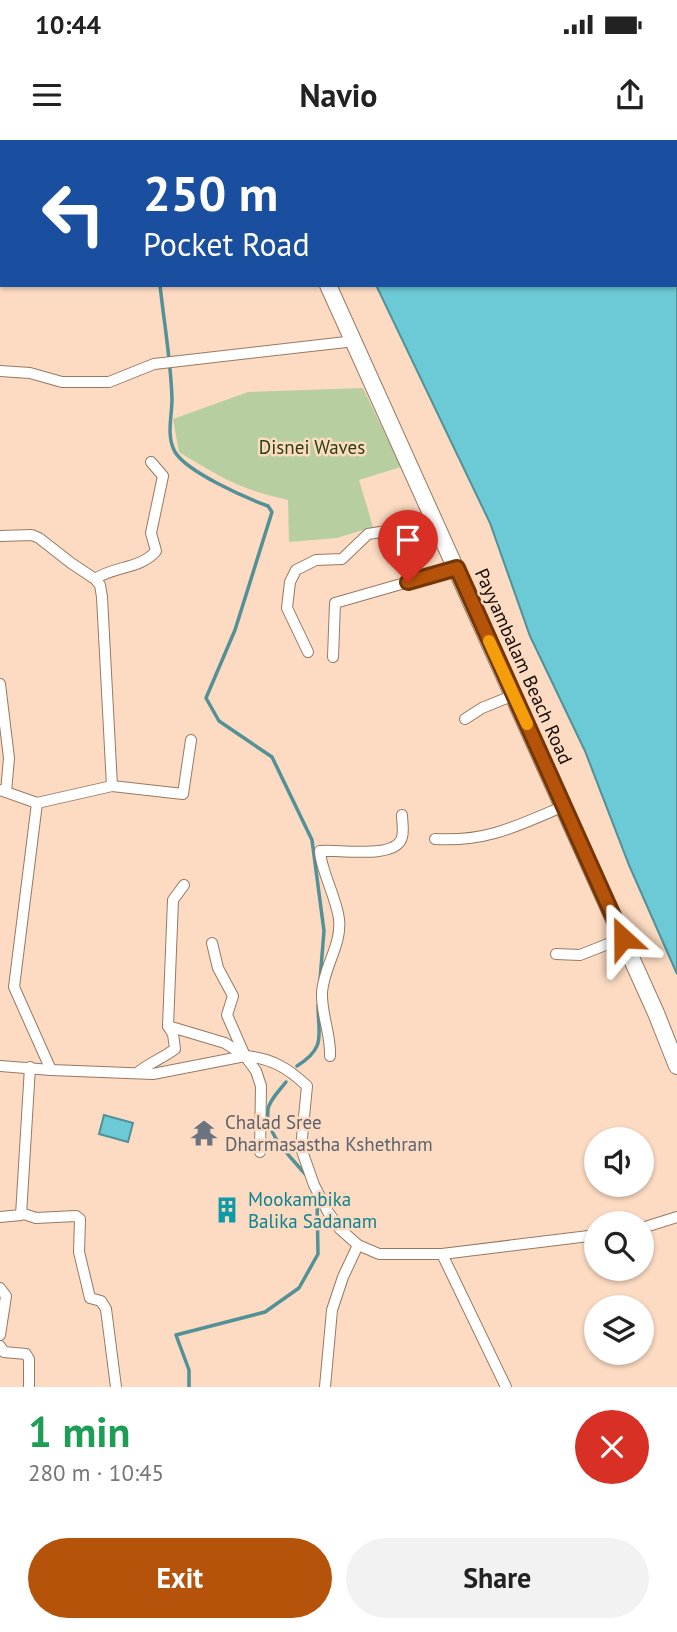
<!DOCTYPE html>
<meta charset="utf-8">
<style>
body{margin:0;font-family:"PT Sans",sans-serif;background:#f2f2f2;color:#222;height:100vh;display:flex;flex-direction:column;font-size:26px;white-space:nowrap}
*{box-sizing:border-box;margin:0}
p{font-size:23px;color:#767676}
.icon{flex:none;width:38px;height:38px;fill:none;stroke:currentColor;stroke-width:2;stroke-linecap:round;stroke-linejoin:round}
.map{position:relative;height:1247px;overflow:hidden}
.panel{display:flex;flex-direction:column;background:#fff;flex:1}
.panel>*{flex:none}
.banner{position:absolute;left:0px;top:0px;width:677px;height:147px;box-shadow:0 2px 5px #0004;background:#1a4fa0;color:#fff;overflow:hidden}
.buttons{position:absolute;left:584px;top:987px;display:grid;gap:14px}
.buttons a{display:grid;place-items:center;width:70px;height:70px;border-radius:50%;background:#fff;box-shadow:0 2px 5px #0004;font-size:35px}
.pin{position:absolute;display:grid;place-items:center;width:60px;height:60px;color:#fff;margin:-72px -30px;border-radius:50% 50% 50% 0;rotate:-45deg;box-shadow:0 0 7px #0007}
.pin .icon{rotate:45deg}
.me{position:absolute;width:77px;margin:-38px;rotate:336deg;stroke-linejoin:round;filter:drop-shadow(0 0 5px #0008)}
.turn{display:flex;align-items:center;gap:24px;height:147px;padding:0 28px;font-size:32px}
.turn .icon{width:91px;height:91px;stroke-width:2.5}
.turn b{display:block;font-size:49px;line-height:60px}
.round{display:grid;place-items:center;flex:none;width:74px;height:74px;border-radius:37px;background:#f2f2f2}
.headline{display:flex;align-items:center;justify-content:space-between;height:119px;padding:0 28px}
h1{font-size:42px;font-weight:700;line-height:52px;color:#1e9e55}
.cta{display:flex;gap:14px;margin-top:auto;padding:14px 28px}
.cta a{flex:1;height:80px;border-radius:42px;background:#b45309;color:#fff;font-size:28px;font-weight:700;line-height:80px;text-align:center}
.cta a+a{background:#f2f2f2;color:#222}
.status{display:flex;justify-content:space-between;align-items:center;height:49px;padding:0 35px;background:#fff;direction:ltr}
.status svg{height:19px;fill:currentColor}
header{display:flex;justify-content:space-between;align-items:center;height:91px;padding:0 28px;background:#fff;font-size:32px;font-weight:700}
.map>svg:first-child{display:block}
.green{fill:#b7cfa0}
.water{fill:#6ccad6;stroke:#529197;stroke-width:2}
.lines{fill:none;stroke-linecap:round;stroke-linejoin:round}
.stream{stroke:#529197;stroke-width:3.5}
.minor-casing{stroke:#977962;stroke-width:12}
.secondary-casing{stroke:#977962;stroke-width:18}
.minor{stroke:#fff;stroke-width:10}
.secondary{stroke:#fff;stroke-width:16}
.route-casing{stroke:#753606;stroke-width:18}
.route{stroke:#b45309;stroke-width:12}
.slow{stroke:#f59e0b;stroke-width:12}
.labels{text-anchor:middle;stroke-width:5;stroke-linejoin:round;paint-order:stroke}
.park-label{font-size:19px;fill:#2b3f12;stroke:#fcdbc2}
.street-label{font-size:19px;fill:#150b04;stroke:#fcdbc2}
.worship-label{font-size:19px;fill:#5b616d;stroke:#fcdbc2;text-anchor:start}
.culture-label{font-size:19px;fill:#0d838f;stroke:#fcdbc2;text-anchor:start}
</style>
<div class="status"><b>10:44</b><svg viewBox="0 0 49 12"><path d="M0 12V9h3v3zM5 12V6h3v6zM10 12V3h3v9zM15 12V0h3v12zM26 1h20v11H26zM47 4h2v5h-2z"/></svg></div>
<header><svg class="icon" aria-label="menu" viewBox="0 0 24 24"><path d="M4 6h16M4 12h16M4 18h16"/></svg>Navio<svg class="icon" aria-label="share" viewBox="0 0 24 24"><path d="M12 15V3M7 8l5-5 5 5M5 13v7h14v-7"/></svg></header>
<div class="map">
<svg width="677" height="1247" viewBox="0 0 677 1247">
<rect width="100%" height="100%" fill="#fcdbc2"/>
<!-- green -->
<path class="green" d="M363 248 401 327 359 340 373 387 337 398 289 402 288 360C241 350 220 337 179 312L173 279 248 252Z"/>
<!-- water -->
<g class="water">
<path d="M302 0H677V834L629 725 585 611 530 496 490 383 376 145H676V2Z"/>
<path d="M104 975 133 983 128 1002 99 994Z"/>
</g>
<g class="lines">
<!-- stream -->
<g class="stream">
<path d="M143 0V2"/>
<path d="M43 2 45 0"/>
<path d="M0 15H2"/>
<path d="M160 145C164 183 171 221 172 259 172 276 166 296 175 312 187 332 246 358 268 366L272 372 235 490 206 558 219 581 272 617 312 700 324 791 320 840"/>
<path d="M297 926C327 907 318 895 318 865"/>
<path d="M286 942C280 950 270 959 268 969 264 993 291 1017 305 1034"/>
<path d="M189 1247V1230L176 1195 265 1172 299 1148 318 1114 317 1059"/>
</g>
<!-- minor casing -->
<g class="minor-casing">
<g id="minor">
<path d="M0 231 30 233 62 242H109L154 224 355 201"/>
<path d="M0 396 32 395 39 398 71 423 95 439 100 445 102 457 112 646 37 663 14 847 51 930 153 934 245 916C271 918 288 928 307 946L301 1008 314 1045 328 1072 340 1089 358 1105 379 1114H442L506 1247"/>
<path d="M95 439C114 426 141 429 156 411L151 393 163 336 151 322"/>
<path d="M308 512 287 468 290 442 296 430 316 420 342 419 368 394 436 383"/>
<path d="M333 517 335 463 457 428"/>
<path d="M0 544 9 618 6 652"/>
<path d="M465 579 482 568 514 555"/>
<path d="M112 646 183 654 191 600"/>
<path d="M0 650 37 663"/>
<path d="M435 699C487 702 517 686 564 666"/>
<path d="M184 745 173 760 168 886 225 903 245 916"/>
<path d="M212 803 218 828 233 856 227 875 245 916 256 931 261 946 260 1012"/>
<path d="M556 814 580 815 623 798"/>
<path d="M330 916C331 894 321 874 322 852 324 826 342 805 339 779 336 756 321 731 320 711 337 709 397 720 402 697 404 691 402 681 402 675"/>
<path d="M0 926 51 930"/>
<path d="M137 933C149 923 163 918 175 909L173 894 168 886"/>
<path d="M21 1073 36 1078 76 1076 80 1079 79 1112 90 1158 101 1161 106 1169 116 1247"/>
<path d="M0 1077 21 1075 30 927"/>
<path d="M642 1088 677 1077"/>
<path d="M442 1114 597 1095"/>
<path d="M0 1148 6 1156 0 1195"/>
<path d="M0 1206 4 1212 26 1214 29 1219V1247"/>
<path d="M325 1247 332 1170 343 1137 358 1105"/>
</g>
</g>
<!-- secondary casing -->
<g class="secondary-casing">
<g id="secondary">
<path d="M255 0 256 2"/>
<path d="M328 145 656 873 677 926"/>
</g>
</g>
<!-- minor -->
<use href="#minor" class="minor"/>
<!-- secondary -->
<use href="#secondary" class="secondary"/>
</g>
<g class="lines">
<!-- route casing -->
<g class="route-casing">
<path id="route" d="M408 442 457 428 623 798"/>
</g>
<!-- route -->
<use href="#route" class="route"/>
<!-- slow -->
<path class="slow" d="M489 501 527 584"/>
</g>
<!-- icons -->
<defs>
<g id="temple-bare" transform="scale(2.1)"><path d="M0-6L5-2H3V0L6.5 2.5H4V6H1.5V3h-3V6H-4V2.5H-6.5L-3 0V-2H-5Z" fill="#6b7280" stroke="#fcdbc2" stroke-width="2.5" paint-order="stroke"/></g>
<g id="building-bare" transform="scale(2.1)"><path d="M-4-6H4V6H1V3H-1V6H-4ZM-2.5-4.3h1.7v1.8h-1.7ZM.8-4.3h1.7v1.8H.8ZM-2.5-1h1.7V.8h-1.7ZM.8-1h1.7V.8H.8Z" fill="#0f9aa8" stroke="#fcdbc2" stroke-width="2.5" paint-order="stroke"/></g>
</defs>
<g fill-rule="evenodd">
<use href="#temple-bare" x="204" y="993"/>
<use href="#building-bare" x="227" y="1070"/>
</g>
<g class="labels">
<!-- park labels -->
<g class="park-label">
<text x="312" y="314">Disnei Waves</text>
</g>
<!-- street labels -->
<g class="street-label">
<text transform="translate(524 526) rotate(66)" y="7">Payyambalam Beach Road</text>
</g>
<!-- worship labels -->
<g class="worship-label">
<text x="225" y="989">Chalad Sree<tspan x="225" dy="22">Dharmasastha Kshethram</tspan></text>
</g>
<!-- culture labels -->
<g class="culture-label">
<text x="248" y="1066">Mookambika<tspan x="248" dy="22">Balika Sadanam</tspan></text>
</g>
</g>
</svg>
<div class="buttons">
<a><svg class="icon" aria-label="sound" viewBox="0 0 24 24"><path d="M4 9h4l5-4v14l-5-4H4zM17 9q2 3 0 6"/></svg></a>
<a><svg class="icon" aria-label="search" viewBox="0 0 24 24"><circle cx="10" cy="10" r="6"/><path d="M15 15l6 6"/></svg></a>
<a><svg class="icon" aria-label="layers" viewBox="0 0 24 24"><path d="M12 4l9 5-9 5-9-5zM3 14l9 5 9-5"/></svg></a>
</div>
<div class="pin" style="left:408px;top:442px;background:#d93025"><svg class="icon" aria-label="arrive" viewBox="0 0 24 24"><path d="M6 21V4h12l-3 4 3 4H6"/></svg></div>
<svg class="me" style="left:623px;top:798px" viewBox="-20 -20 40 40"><path d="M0-17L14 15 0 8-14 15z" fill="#b45309" stroke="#fff" stroke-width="4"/></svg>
<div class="banner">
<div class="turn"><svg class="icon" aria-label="left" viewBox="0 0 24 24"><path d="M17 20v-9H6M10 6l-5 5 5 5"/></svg><div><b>250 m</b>Pocket Road</div></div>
</div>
</div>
<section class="panel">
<div class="headline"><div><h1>1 min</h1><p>280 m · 10:45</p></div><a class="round" style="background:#d93025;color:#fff"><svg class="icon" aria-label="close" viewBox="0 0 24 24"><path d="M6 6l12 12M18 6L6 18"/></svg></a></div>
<div class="cta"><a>Exit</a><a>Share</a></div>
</section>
